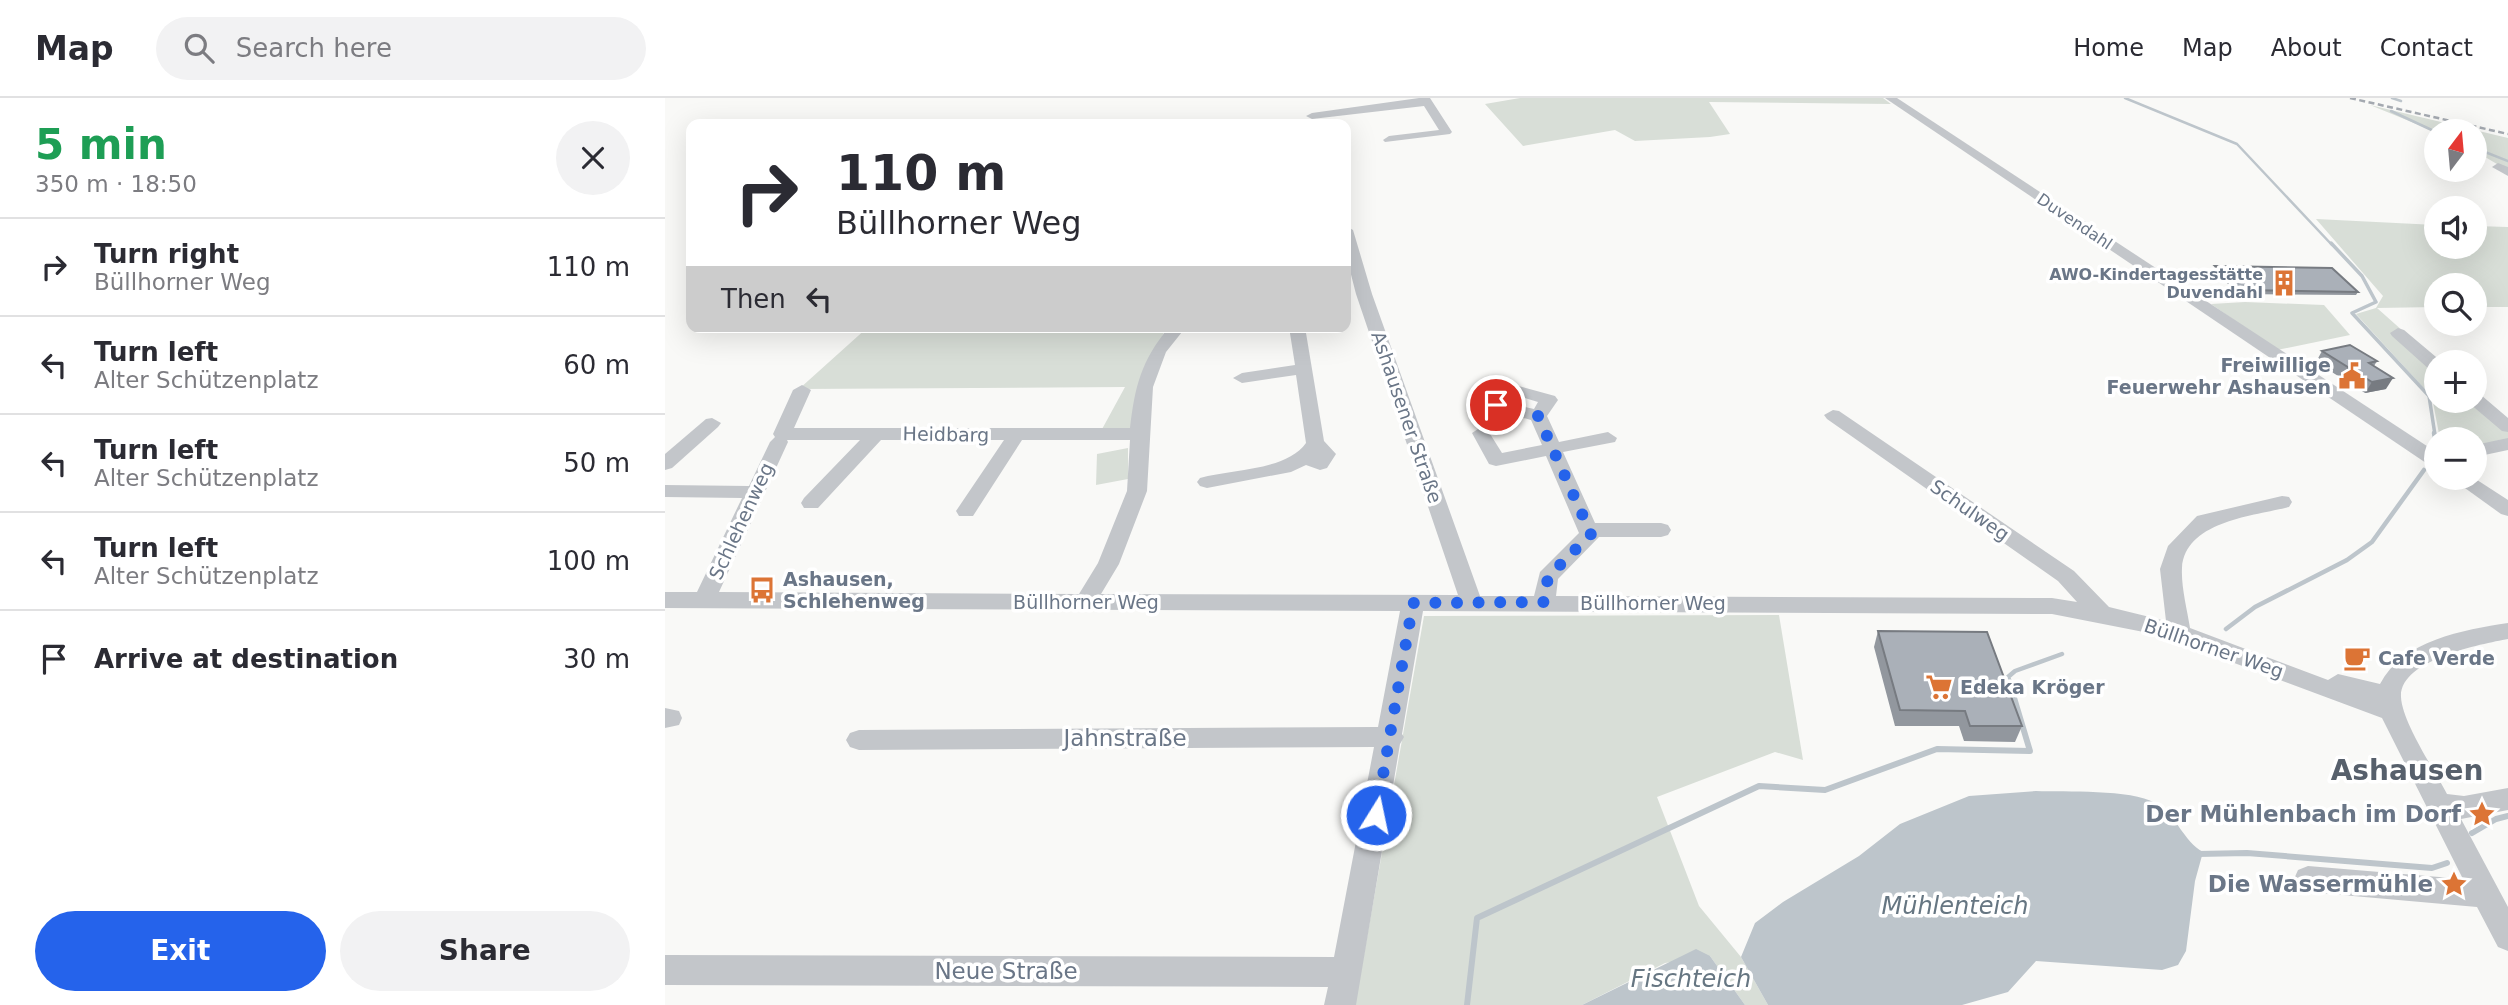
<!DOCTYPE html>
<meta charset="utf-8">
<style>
body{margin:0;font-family:"DejaVu Sans",sans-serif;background:#f2f2f3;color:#2b2b33;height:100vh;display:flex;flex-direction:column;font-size:26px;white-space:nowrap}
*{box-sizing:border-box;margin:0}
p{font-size:23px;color:#7c7c81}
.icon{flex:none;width:38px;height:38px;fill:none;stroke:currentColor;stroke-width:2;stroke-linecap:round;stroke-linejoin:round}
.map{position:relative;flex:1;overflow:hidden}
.panel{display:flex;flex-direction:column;background:#fff;width:665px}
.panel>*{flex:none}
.guide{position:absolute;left:21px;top:21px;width:665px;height:214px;border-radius:14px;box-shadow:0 7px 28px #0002;background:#fff;color:#2b2b33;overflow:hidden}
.needle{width:46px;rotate:16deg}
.fabs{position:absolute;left:1759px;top:21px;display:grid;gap:14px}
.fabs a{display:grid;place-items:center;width:63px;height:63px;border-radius:50%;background:#fff;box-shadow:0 7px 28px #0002;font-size:35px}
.pin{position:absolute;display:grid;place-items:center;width:60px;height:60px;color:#fff;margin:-30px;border:4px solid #fff;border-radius:50%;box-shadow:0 2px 7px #0007}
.me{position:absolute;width:77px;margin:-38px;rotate:10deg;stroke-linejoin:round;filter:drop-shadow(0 0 5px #0008)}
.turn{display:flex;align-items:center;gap:24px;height:147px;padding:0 35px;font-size:32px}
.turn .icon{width:91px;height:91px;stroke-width:2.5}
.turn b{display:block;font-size:49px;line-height:60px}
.then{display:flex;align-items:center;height:66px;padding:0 35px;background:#0003;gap:14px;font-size:26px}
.round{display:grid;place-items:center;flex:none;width:74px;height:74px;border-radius:37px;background:#f2f2f3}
.overview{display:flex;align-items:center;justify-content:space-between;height:119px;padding:0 35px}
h1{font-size:42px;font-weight:700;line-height:52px;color:#1e9e55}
.action{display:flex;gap:14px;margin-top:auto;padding:14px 35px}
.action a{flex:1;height:80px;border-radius:42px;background:#2563eb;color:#fff;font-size:28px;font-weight:700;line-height:80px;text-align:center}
.action a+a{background:#f2f2f3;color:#2b2b33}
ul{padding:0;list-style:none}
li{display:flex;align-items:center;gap:21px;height:98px;padding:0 35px;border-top:2px solid #e1e1e2}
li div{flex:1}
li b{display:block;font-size:26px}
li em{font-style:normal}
header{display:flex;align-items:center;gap:42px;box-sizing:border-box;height:98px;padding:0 35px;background:#fff;border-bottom:2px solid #e1e1e2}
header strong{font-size:33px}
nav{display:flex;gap:38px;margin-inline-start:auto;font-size:24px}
.search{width:490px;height:63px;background:#f2f2f3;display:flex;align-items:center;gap:18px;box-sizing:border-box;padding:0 24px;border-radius:38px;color:#7c7c81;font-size:26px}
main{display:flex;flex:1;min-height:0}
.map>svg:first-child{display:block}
.green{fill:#d8ded7}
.water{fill:#bdc5cb}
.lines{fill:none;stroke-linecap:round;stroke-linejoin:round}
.stream-far3{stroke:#bdc5cb;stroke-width:2.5}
.stream-far2{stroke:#bdc5cb;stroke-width:3.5}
.stream-far1{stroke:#bdc5cb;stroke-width:4.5}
.stream{stroke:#bdc5cb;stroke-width:6}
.minor{fill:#c3c6ca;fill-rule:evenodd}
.rail{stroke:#a4a9b0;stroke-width:2.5;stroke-dasharray:6 3.5;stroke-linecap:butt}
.wall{fill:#92979e}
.shaded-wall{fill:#777b81}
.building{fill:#aab0b8;stroke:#777b81;stroke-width:2}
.route{stroke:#2563eb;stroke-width:12;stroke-dasharray:0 21.6}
.labels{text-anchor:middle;stroke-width:7;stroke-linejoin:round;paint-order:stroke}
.far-street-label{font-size:16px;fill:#6a7687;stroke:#fff}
.far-poi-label{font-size:16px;font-weight:bold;fill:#6a7687;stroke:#fff;text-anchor:end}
.poi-label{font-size:19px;font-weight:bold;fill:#6a7687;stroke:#fff;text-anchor:start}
.street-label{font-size:19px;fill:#6a7687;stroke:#fff}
.near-street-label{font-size:23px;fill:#6a7687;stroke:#fff}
.near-poi-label{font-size:23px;font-weight:bold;fill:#6a7687;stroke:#fff;text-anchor:end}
.near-water-label{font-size:24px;font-style:italic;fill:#667682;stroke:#fff}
.near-quarter-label{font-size:28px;font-weight:bold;fill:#57606c;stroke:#fff}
</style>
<header>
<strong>Map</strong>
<div class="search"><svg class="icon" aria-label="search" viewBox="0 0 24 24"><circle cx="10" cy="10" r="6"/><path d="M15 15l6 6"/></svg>Search here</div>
<nav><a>Home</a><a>Map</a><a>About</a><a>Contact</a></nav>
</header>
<main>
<section class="panel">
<div class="overview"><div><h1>5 min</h1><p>350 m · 18:50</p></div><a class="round"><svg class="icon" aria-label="close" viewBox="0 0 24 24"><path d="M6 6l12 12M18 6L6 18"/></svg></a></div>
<ul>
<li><svg class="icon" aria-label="right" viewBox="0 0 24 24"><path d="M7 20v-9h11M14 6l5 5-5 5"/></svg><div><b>Turn right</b><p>Büllhorner Weg</p></div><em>110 m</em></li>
<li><svg class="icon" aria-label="left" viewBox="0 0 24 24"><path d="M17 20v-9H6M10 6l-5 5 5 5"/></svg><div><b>Turn left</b><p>Alter Schützenplatz</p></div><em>60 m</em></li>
<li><svg class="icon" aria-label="left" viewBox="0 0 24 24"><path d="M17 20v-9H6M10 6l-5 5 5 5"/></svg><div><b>Turn left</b><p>Alter Schützenplatz</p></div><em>50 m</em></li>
<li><svg class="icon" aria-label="left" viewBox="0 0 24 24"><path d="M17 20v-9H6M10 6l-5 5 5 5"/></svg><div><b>Turn left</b><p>Alter Schützenplatz</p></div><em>100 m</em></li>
<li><svg class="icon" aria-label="arrive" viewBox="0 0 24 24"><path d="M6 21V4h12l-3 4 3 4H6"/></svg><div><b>Arrive at destination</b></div><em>30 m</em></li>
</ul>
<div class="action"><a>Exit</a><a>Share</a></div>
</section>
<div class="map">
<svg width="1843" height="907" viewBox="0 0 1843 907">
<rect width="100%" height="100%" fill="#f9f9f7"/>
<!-- green -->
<g class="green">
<path d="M855 0H1218L1226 6 1044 4 1065 36 1045 39 970 43 950 32 858 48 820 6Z"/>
<path d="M1705 7 1843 40V69H1837L1810 53V33L1771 34Z"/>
<path d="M1651 121 1771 127V149H1810V128L1843 129V209H1810V187H1771V209L1712 210 1739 234 1771 272V303H1808L1843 333V342L1810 348V341H1775L1767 299 1691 216 1711 210 1718 198Z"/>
<path d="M1580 204 1659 207 1685 237 1612 252 1546 206Z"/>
<path d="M203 229H504L500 232 475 289 470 330 436 333 460 289 134 291Z"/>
<path d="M463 350V381L431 387 432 356Z"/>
<path d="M1114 517 1138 662 1110 654 992 699 1034 808 1076 859 1103 907H1080L1045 858 1000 865 917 907H690L759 518Z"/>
</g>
<!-- water -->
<g class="water">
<path d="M1371 693C1400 694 1466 691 1490 705 1512 717 1518 743 1538 754L1530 783 1521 853 1513 867 1497 872 1371 863 1343 894 1297 907H1103L1076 859 1090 825 1118 804 1194 758 1235 726 1304 698Z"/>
<path d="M1031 851 1045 858 1080 907H917Z"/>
</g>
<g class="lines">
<!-- stream-far3 -->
<g class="stream-far3">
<path d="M1460 0 1572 46 1667 147"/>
<path d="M1727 0 1736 3"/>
<path d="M1726 13 1771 34"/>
<path d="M1810 50 1843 63"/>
</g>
<!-- stream-far2 -->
<path class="stream-far2" d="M1666 145 1697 178 1711 204 1687 215 1764 298 1770 337"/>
<!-- stream-far1 -->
<g class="stream-far1">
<path d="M1769 335 1771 346"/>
<path d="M1561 531 1590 509 1682 462 1707 444 1759 372"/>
<path d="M1345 585 1343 579 1350 573 1397 556"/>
</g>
<!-- stream -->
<g class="stream">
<path d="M1807 735 1831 721 1843 718"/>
<path d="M1533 756 1582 755 1767 770 1782 765"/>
<path d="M802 907 812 820 1094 688 1160 692 1272 651 1365 653 1344 583"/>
</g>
<!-- minor -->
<g class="minor">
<path d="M754 0H765L787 34 785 36 720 44 718 42 724 38 774 32 759 8 647 21 641 18 647 15Z"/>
<path d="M1220 0H1232L1771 354V369L1764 367Z"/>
<path d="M1833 65 1843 69V78L1827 69Z"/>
<path d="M681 128 688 132 707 196 815 498H869L875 474 914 435 881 358 831 368 824 366 807 335 816 329 822 331 837 355 877 347 866 322 825 311 822 307 840 287 846 286 890 298 893 302 882 318 894 344 943 334 952 340 950 344 898 354 930 425H996L1003 427 1006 432 1003 437 996 439H934L893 481 891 498 1387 500 1412 504 1393 483 1162 321 1159 317 1168 312 1174 313 1409 473 1444 509 1501 523 1495 471 1503 448 1532 418 1617 398 1624 399 1627 404 1624 409C1589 418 1520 423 1517 470 1516 489 1522 511 1525 530L1663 582 1673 576 1715 586C1738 542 1798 532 1843 525V541C1816 546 1734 562 1736 599 1737 624 1770 673 1782 696L1799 698 1843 690V712L1796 721 1843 809V853L1833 849 1812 809 1643 794 1633 790 1629 781 1633 772 1643 768 1798 781 1717 620 1494 537 1387 516 758 513 737 636 739 639 735 646 691 907H659L663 889 0 887V857L669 859 709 649 194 652 185 649 181 642 185 635 194 632 713 629 735 513 0 510V494H32L77 400 0 399V387L84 388 105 344 110 339 108 336 128 292 137 287 146 292 129 330H465C470 288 476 263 504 229H521L501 254 488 289 482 393 454 466 436 496 793 497 691 196 681 157ZM850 297 873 304 869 311 843 305ZM122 342H195L139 400 136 405 139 410H153L216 342H339L291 413 294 418H308L357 342H465L462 393 433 465 414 496 54 494 123 344Z"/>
<path d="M624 229H640L659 343 671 356 662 370 655 372 641 367 626 374 542 390 535 388 532 384 535 380C567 371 621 373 641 345L631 277 577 285 568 280 577 275 630 267Z"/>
<path d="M1733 230 1739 232 1777 264H1771V273L1765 272 1727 238 1725 235Z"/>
<path d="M1810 296 1816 297 1843 320V334L1837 333 1804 305 1802 303H1810Z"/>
<path d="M47 320 56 325 53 329 7 370 0 372V356L41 321Z"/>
<path d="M1843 340V352L1810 359V347Z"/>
<path d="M1786 380H1809L1843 402V418L1836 416Z"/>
<path d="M0 610 14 613 17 620 14 627 0 630Z"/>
</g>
<!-- rail -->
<path class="rail" d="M1685 0 1843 36"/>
</g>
<!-- wall -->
<g class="wall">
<path d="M1550 168 1693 194 1691 197 1573 196 1549 172Z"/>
<path d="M1657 253 1712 263 1709 268 1721 291 1700 295 1651 264Z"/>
<path d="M1213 533 1357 628 1350 644 1299 643 1294 628H1230L1209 549Z"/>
</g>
<!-- shaded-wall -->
<path class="shaded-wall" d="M1728 280 1721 291 1700 295 1707 284Z"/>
<!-- building -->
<g class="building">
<path d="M1550 168 1667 170 1693 194 1575 192Z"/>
<path d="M1685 247 1712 263 1704 265 1728 280 1707 284 1657 253Z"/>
<path d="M1213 533 1322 534 1357 628H1305L1300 613 1235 612Z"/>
</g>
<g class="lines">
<!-- route -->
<path class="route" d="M711 717 748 505 879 504 883 479 926 436 873 318 831 307"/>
</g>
<!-- icons -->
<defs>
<g id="building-bare" transform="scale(2.1)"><path d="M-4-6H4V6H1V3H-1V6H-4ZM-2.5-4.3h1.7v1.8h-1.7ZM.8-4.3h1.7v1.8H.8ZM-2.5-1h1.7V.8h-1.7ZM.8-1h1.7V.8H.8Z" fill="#dc7435" stroke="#fff" stroke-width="2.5" paint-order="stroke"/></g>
<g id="civic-bare" transform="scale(2.1)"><path d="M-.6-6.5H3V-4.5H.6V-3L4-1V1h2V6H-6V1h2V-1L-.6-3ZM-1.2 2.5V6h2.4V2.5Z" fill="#dc7435" stroke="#fff" stroke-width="2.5" paint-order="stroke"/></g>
<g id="bus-bare" transform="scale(2.1)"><path d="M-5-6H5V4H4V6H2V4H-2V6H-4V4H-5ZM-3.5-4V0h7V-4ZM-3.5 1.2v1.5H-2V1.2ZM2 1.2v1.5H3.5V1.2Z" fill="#dc7435" stroke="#fff" stroke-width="2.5" paint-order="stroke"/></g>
<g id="cafe-bare" transform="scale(2.1)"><path d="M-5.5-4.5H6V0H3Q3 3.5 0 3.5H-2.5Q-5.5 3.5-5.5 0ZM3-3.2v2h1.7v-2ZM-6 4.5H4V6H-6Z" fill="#dc7435" stroke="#fff" stroke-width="2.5" paint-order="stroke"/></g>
<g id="supermarket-bare" transform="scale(2.1)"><path d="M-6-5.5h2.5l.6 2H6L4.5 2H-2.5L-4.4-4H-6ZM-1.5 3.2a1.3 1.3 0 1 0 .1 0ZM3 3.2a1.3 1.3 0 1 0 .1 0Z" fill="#dc7435" stroke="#fff" stroke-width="2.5" paint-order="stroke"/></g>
<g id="sight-bare" transform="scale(2.1)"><path d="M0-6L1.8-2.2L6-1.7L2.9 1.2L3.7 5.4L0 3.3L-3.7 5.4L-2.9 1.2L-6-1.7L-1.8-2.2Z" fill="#dc7435" stroke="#fff" stroke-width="2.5" paint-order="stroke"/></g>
</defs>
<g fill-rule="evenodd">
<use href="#building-bare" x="1619" y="185"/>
<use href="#civic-bare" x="1687" y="278"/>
<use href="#bus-bare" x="97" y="492"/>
<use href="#cafe-bare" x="1692" y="560"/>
<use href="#supermarket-bare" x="1274" y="589"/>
<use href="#sight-bare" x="1817" y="716"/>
<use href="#sight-bare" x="1789" y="786"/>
</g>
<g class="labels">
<!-- far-street labels -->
<g class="far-street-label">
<text transform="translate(1410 123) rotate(34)" y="6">Duvendahl</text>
</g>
<!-- far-poi labels -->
<g class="far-poi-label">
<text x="1598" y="182">AWO-Kindertagesstätte<tspan x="1598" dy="18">Duvendahl</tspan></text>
</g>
<!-- poi labels -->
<g class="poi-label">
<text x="1666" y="274" text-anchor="end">Freiwillige<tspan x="1666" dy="22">Feuerwehr Ashausen</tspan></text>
<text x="118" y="488">Ashausen,<tspan x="118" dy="22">Schlehenweg</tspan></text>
<text x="1713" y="567">Cafe Verde</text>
<text x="1295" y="596">Edeka Kröger</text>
</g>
<!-- street labels -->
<g class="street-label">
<text transform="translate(742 319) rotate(71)" y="7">Ashausener Straße</text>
<text transform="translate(281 336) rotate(1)" y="7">Heidbarg</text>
<text transform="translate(1305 412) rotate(35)" y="7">Schulweg</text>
<text transform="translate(76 423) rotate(-65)" y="7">Schlehenweg</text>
<text x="421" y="511">Büllhorner Weg</text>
<text x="988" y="512">Büllhorner Weg</text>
<text transform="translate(1549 550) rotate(19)" y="7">Büllhorner Weg</text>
</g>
<!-- near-street labels -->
<g class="near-street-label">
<text x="460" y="648">Jahnstraße</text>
<text x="341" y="881">Neue Straße</text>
</g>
<!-- near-poi labels -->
<g class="near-poi-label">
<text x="1796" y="724">Der Mühlenbach im Dorf</text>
<text x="1768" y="794">Die Wassermühle</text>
</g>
<!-- near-water labels -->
<g class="near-water-label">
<text x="1290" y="816">Mühlenteich</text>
<text x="1026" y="889">Fischteich</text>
</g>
<!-- near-quarter labels -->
<g class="near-quarter-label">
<text x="1742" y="682">Ashausen</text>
</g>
</g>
</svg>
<div class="fabs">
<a><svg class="needle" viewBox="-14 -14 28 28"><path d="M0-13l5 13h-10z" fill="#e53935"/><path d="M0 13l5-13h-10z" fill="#7c7c81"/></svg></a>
<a><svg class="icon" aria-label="sound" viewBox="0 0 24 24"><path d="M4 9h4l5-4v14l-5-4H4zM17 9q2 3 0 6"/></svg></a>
<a><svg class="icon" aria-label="search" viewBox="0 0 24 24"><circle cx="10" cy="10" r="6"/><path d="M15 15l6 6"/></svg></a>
<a>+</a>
<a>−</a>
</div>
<div class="pin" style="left:831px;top:307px;background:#d93025"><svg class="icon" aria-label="arrive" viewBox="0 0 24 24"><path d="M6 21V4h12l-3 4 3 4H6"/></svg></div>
<svg class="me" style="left:711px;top:717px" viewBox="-20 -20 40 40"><circle r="17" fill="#2563eb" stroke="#fff" stroke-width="3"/><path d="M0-11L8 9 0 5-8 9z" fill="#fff"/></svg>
<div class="guide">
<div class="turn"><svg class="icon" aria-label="right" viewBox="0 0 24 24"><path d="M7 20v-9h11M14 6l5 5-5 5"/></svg><div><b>110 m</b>Büllhorner Weg</div></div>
<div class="then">Then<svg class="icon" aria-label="left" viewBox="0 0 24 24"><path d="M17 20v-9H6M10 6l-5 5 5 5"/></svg></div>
</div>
</div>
</main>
